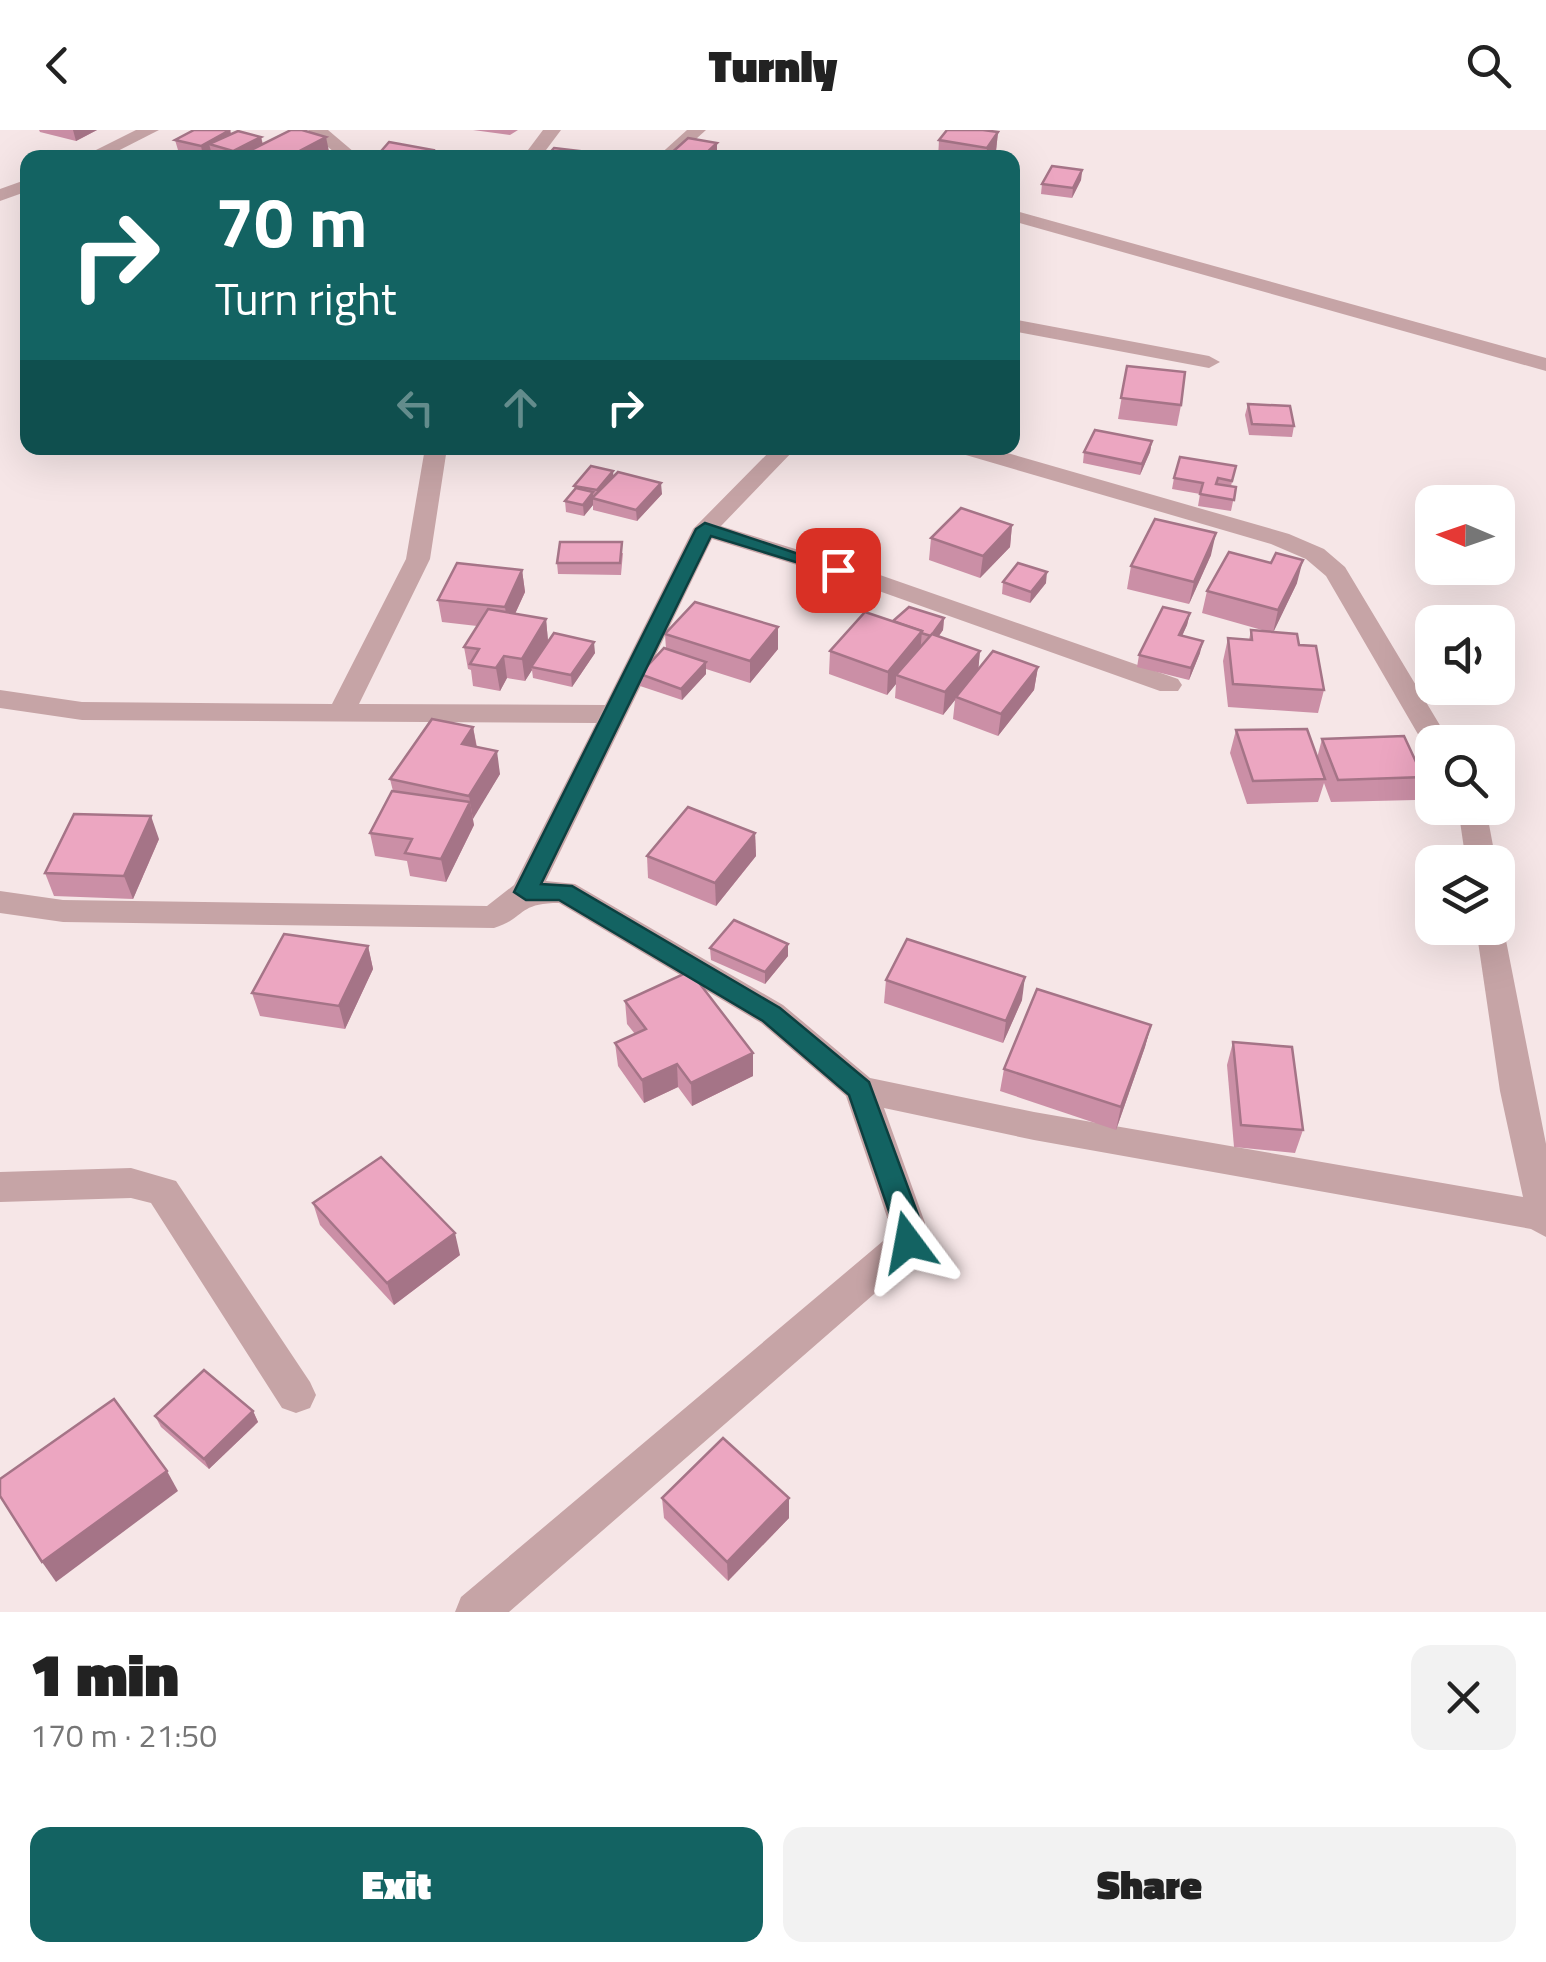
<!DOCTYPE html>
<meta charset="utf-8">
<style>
body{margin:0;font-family:"Titillium Web",sans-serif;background:#f2f2f2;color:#222;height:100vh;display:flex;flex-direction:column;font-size:38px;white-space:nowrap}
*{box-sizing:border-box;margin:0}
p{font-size:32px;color:#767676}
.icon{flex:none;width:55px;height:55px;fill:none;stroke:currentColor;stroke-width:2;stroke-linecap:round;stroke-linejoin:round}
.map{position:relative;height:1482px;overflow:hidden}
.drawer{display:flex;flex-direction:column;background:#fff;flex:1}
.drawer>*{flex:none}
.banner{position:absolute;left:20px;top:20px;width:1000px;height:305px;border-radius:20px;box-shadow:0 10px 40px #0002;background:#136362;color:#fff;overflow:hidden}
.needle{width:65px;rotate:272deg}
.fabs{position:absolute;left:1415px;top:355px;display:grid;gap:20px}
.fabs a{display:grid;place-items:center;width:100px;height:100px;border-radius:20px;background:#fff;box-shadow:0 10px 40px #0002;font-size:50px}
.pin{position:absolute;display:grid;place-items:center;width:85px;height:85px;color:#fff;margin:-42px;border-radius:20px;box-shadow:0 5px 15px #0006}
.me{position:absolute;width:110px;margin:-55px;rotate:347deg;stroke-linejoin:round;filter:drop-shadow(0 0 8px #0008)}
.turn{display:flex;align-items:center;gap:35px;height:210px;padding:0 30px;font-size:45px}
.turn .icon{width:130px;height:130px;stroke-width:2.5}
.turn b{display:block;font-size:70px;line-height:85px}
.lanes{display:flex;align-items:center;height:95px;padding:0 30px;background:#0003;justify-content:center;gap:50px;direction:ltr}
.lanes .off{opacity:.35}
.round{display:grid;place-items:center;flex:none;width:105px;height:105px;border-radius:20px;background:#f2f2f2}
.headline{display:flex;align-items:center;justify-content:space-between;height:170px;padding:0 30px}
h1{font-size:60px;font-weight:800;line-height:75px}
.cta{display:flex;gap:20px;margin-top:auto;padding:20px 30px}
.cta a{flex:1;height:115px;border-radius:20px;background:#136362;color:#fff;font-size:40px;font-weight:800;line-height:115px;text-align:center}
.cta a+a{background:#f2f2f2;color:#222}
header{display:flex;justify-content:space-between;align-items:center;height:130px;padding:0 30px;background:#fff;font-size:45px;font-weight:800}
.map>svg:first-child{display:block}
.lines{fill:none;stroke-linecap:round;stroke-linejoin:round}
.minor{fill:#c6a4a6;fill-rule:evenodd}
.wall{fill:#cb8fa6}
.shaded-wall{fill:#a57487}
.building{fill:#eca6c1;stroke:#a57487;stroke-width:2.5}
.route{fill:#136362;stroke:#0c4040;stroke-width:2.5}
</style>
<header><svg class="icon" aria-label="back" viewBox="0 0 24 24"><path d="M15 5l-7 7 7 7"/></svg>Turnly<svg class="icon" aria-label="search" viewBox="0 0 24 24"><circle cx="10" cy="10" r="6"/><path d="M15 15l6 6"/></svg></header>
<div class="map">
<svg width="1546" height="1482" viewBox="0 0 1546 1482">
<rect width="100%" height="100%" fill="#f6e6e7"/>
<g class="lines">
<!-- minor -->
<g class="minor">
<path d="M136 0H159L104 28H80Z"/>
<path d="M308 0H328L361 28H341Z"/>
<path d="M543 0H561L540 28H522Z"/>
<path d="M687 0H706L675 28H656Z"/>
<path d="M28 49V61L0 71V59Z"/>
<path d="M1012 80 1546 228V241L1012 91Z"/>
<path d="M1012 189 1209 226 1220 232 1209 238 1012 201Z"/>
<path d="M425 318H447L430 429 359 574 605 575 693 399 773 318H796L721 396 880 445 1178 549 1182 555 1178 561H1160L862 455 712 409 546 751 575 754 783 875 870 948 1034 982 1523 1067 1500 961 1476 798H1498V789L1502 790 1546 1014V1107L1531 1099 1034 1010 884 978 925 1093V1113L920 1124 509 1482H455L461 1467 889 1106V1093L846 966 761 893 559 773C517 773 526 788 494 798L63 792 0 783V761L63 770 487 776 514 755 596 593 82 590 0 578V560L82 572 332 574 406 429Z"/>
<path d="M956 318H990L1289 404 1324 419 1345 437 1450 612H1432V620L1426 618 1326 446 1306 429 1271 414 959 323Z"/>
<path d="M1458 678H1486L1496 732H1466Z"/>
<path d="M131 1038 176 1051 310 1252 316 1265 310 1278 296 1283 282 1278 151 1073 131 1068 0 1072V1042Z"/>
</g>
</g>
<!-- wall -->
<g class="wall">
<path d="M39 0H97L76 11 40 2Z"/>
<path d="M230 0 231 4 261 7 263 14 330 26 223 28 212 24 211 22 203 26 178 20 175 10Z"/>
<path d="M473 0H518L510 5Z"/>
<path d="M998 2 996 21 992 28H938L939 10Z"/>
<path d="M1082 40 1081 50 1072 68 1041 64 1042 54Z"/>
<path d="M1127 236 1181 275 1177 296 1118 289Z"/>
<path d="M1248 274 1294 296 1292 307 1249 305 1245 285Z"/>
<path d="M1152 311 1150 322 1140 345 1083 333 1084 322Z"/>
<path d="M1236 336 1231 356 1236 357 1231 381 1198 376 1200 364 1172 359 1174 348Z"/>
<path d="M613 347 662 364 637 391 593 380V375L584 386 566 382 565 371 575 360 574 356Z"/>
<path d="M1012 395 1010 417 980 448 929 430 931 408Z"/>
<path d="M623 423 621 445 558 444 557 433Z"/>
<path d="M1211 425 1189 474 1127 459 1131 436Z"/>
<path d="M522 440 525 462 515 484 546 489 548 511 595 523 572 557 533 548 532 540 525 551 507 548 500 561 473 556 471 540 468 539 464 517 477 496 442 492 438 470Z"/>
<path d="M1003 452 1046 453 1030 473 1002 464Z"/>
<path d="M1297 453 1273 502 1299 515 1324 560 1318 583 1228 577 1223 531 1228 508 1249 510 1251 500 1269 502 1202 483 1207 461Z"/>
<path d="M1190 483 1187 495 1182 506 1200 523 1189 550 1137 537 1139 525Z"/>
<path d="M944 488 943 500 939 506 980 521 978 540 1038 537 1034 560 998 606 953 589 955 570 943 585 895 568 896 554 887 565 829 544 830 521 893 491Z"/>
<path d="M665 504 778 519 750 553 706 539V544L682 570 640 556V544L666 519Z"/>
<path d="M473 597 477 617 500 644 472 689 474 695 446 752 410 746 407 731 375 726 370 703 393 661 390 649Z"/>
<path d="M1236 600 1317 628 1322 609 1423 647 1415 670 1331 672 1324 653 1318 672 1247 674 1230 623Z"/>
<path d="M755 703 756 726 716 776 648 748 647 726Z"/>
<path d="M159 709 133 769 54 766 45 743Z"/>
<path d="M368 816 373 839 345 899 260 886 252 863Z"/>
<path d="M710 818 788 826 765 854 711 830Z"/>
<path d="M886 850 1022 870 1003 913 884 873Z"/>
<path d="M625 871 753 946 692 976 678 957 644 973 618 936 615 913 635 904 627 894Z"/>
<path d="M1151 895 1145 917 1116 1000 1000 961 1004 939Z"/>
<path d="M1233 912 1303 1000 1295 1023 1234 1017 1227 935Z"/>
<path d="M313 1073 460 1125 394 1175 320 1095Z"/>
<path d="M253 1281 258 1292 209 1339 161 1297 155 1286Z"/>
<path d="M662 1368H789V1388L728 1451 664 1388Z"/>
</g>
<!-- shaded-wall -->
<g class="shaded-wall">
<path d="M73 0H97L76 11Z"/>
<path d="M230 0 232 9 209 14 211 21 203 26 201 16Z"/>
<path d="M998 2 996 21 992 28H986L987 18Z"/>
<path d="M261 7 263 17 245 23 246 26 243 28H235L233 21Z"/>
<path d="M326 7 330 26 327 28H286Z"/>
<path d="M717 13V22L712 28H701Z"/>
<path d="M433 20 434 28H424Z"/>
<path d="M1082 40 1081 50 1072 68 1073 58Z"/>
<path d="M1152 311 1150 322 1140 345 1142 334Z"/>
<path d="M613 341 614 352 598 371 597 360Z"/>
<path d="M661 353 662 364 637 391 636 380Z"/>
<path d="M593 362V375L584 386 583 375Z"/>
<path d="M1012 395 1010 417 980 448 983 426Z"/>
<path d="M1216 403 1211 425 1189 474 1194 452Z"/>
<path d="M1303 430 1297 453 1273 503 1278 480Z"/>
<path d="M522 440 525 462 508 499 505 477Z"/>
<path d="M1047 442 1046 453 1030 473 1031 462Z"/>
<path d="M1190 483 1187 495 1177 517 1179 505Z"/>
<path d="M944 488 943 500 930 518 931 506Z"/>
<path d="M546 489 548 511 531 537 532 540 525 551 522 529Z"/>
<path d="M778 497V519L750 553V531Z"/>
<path d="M922 501 920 524 896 545V554L887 565 888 542Z"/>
<path d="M1203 511 1200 523 1189 550 1191 538Z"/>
<path d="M594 512 595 523 572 557 571 545Z"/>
<path d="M980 521 978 543 956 567 955 570 943 585 945 562Z"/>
<path d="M504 526 507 548 500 561 496 538Z"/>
<path d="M706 532V544L682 570 681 559Z"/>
<path d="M1038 537 1034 560 998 606 1001 584Z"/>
<path d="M473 597 477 620 462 614Z"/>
<path d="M497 621 500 644 473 689 469 666Z"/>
<path d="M470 672 474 695 446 752 441 729Z"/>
<path d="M151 686 159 709 133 769 124 746Z"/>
<path d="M755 703 756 726 716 776 715 753Z"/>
<path d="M788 814V826L765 854V842Z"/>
<path d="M368 816 373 839 345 899 339 876Z"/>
<path d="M1025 847 1022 870 1003 913 1006 891Z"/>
<path d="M1151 895 1145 917 1116 1000 1121 977Z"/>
<path d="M753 923V946L692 976 691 953Z"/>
<path d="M677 934 678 957 644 973 642 950Z"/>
<path d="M455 1103 460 1125 394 1175 387 1153Z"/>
<path d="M253 1281 258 1292 209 1339 204 1329Z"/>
<path d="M167 1341 178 1361 56 1452 42 1432Z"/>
<path d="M789 1368V1388L728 1451 727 1432Z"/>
</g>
<!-- building -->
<g class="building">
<path d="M194 0H230L201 16 175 10Z"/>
<path d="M291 0H302L326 7 286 28H261L245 23Z"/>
<path d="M947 0H983L998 2 987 18 939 10Z"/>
<path d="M238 1 261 7 233 21 209 14Z"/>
<path d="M688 8 717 13 701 28 668 26Z"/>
<path d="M389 12 433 20 424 28 376 27Z"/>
<path d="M554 18 596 23 592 28H545Z"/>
<path d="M1052 36 1082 40 1073 58 1042 54Z"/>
<path d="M1127 236 1185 242 1181 275 1121 268Z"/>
<path d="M1248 274 1290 276 1294 296 1252 294Z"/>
<path d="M1095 300 1152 311 1142 334 1084 322Z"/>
<path d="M1180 327 1236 336 1232 351 1218 348 1216 354 1236 357 1234 370 1200 364 1203 353 1174 348Z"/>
<path d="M591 336 613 341 597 360 574 356Z"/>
<path d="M618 342 661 353 636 380 592 368Z"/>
<path d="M576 358 593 362 583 375 565 371Z"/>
<path d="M961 378 1012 395 983 426 931 408Z"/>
<path d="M1155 389 1216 403 1194 452 1131 436Z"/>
<path d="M560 412H622L620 433H557Z"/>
<path d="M1229 422 1271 433 1276 423 1303 430 1278 480 1207 461Z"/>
<path d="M457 433 522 440 505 477 438 470Z"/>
<path d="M1018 433 1047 442 1031 462 1003 452Z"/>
<path d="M695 472 778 497 750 531 665 504Z"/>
<path d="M909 477 944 488 931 506 921 503 922 501 893 491Z"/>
<path d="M1163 477 1190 483 1179 505 1203 511 1191 538 1139 525Z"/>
<path d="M488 479 546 489 522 529 504 526 496 538 470 534 479 519 464 517Z"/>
<path d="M865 482 922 501 888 542 830 521Z"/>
<path d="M1251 500 1297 504 1299 515 1316 516 1324 560 1233 554 1228 508 1252 510Z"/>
<path d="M554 503 594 512 571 545 531 537Z"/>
<path d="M932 504 980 521 945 562 896 545Z"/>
<path d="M664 518 706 532 681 559 640 544Z"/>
<path d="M993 521 1038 537 1001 584 956 567Z"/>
<path d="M432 589 473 597 462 614 497 621 469 666 390 649Z"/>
<path d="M1307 599 1325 649 1253 651 1236 600Z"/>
<path d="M1404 606 1423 647 1338 650 1322 609Z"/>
<path d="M392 661 470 672 441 729 405 723 412 709 370 703Z"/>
<path d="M688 677 755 703 715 753 647 726Z"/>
<path d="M74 684 151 686 124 746 45 743Z"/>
<path d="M734 790 788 814 765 842 710 818Z"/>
<path d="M284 804 368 816 339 876 252 863Z"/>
<path d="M907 809 1025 847 1006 891 886 850Z"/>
<path d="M690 841 753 923 691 953 677 934 642 950 615 913 646 899 625 871Z"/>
<path d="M1037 859 1151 895 1121 977 1004 939Z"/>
<path d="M1233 912 1292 917 1303 1000 1241 995Z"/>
<path d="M381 1027 455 1103 387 1153 313 1073Z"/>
<path d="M204 1240 253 1281 204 1329 155 1286Z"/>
<path d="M114 1269 167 1341 42 1432 0 1366V1349Z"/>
<path d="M723 1308 789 1368 727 1432 662 1368Z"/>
</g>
<!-- route -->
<path class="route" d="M705 393 847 440 838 445 711 406 541 754 572 756 780 878 869 952 921 1093 917 1121 908 1124 898 1121 893 1093 849 965 763 891 559 770H526L514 762 696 399Z"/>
</svg>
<div class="fabs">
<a><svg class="needle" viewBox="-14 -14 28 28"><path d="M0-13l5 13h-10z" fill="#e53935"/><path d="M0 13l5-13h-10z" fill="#767676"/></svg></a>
<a><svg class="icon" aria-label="sound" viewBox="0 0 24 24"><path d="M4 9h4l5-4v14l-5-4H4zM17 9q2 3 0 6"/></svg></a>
<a><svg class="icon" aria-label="search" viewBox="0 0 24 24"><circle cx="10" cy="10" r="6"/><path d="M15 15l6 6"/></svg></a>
<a><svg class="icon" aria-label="layers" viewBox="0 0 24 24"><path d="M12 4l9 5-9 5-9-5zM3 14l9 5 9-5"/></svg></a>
</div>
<div class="pin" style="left:838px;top:440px;background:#d93025"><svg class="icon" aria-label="arrive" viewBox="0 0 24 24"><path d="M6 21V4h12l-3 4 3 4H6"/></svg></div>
<svg class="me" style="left:908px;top:1112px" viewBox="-20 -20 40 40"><path d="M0-17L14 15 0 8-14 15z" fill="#136362" stroke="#fff" stroke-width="4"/></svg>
<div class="banner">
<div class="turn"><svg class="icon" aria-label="right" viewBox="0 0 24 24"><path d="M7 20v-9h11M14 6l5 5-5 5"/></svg><div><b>70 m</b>Turn right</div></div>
<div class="lanes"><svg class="icon off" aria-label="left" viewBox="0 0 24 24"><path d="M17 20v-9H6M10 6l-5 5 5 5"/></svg><svg class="icon off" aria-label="ahead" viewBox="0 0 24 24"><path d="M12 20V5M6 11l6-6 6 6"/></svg><svg class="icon" aria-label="right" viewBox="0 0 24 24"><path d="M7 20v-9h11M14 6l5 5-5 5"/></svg></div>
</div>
</div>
<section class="drawer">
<div class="headline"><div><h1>1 min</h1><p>170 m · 21:50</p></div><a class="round"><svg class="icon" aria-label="close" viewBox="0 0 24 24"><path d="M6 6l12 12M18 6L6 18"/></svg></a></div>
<div class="cta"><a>Exit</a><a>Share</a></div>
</section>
